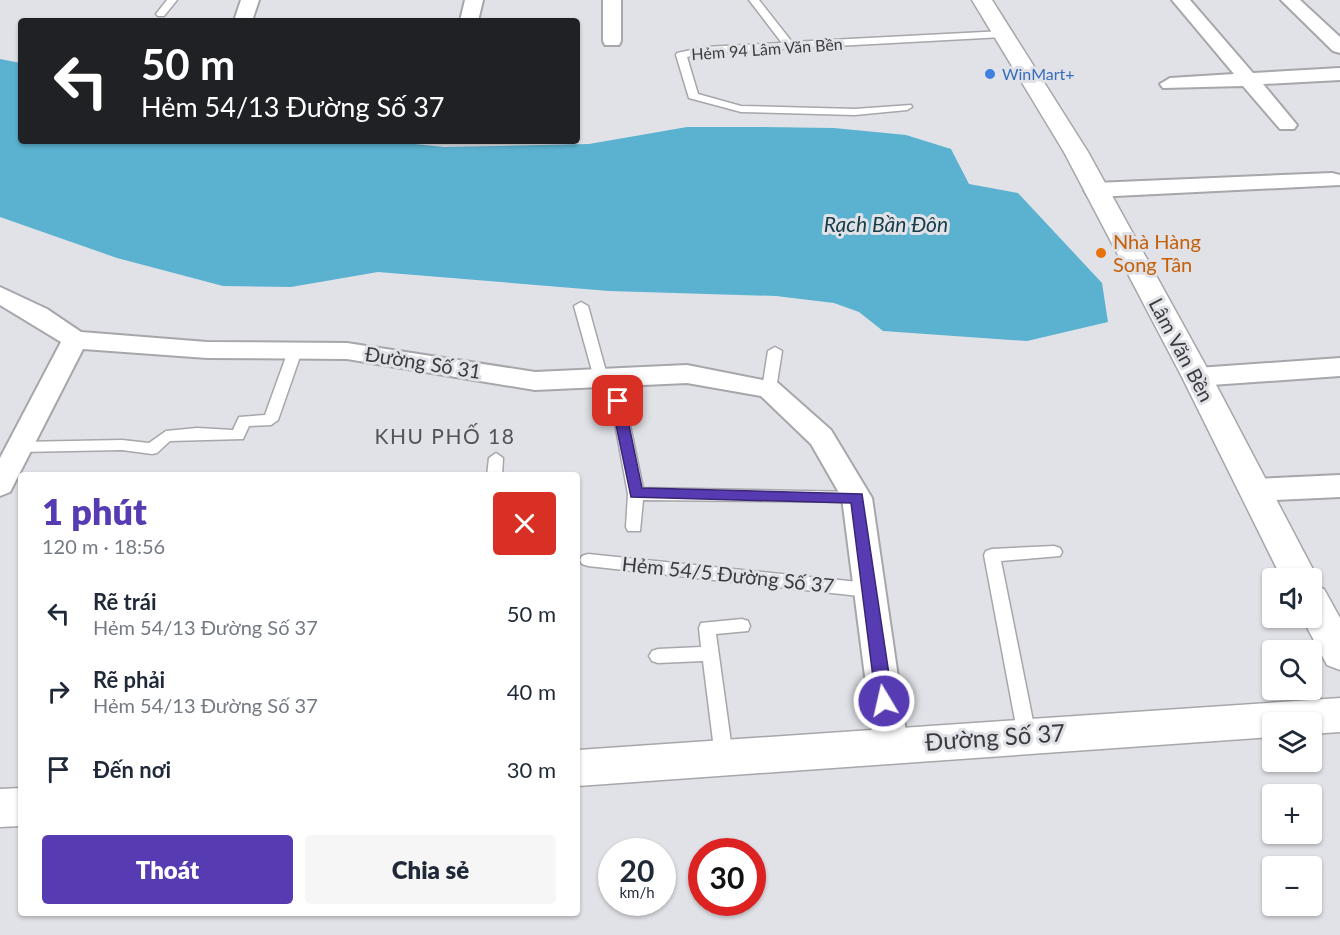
<!DOCTYPE html>
<html lang="vi">
<meta charset="utf-8">
<style>
body{margin:0;font-family:Lato,sans-serif;background:#f6f6f7;color:#1f2937;height:100vh;display:flex;flex-direction:column;font-size:22px;white-space:nowrap}
*{box-sizing:border-box;margin:0}
p{font-size:20px;color:#747a83}
.icon{flex:none;width:33px;height:33px;fill:none;stroke:currentColor;stroke-width:2;stroke-linecap:round;stroke-linejoin:round}
.map{position:relative;flex:1;overflow:hidden}
.details{position:absolute;left:18px;top:472px;width:562px;height:444px;display:flex;flex-direction:column;background:#fff;border-radius:6px;box-shadow:0 2px 4px #0004}
.details>*{flex:none}
.guide{position:absolute;left:18px;top:18px;width:562px;height:126px;border-radius:6px;box-shadow:0 2px 4px #0004;background:#202124;color:#fff;overflow:hidden}
.controls{position:absolute;left:1262px;top:568px;display:grid;gap:12px}
.controls a{display:grid;place-items:center;width:60px;height:60px;border-radius:6px;background:#fff;box-shadow:0 2px 4px #0004;font-size:30px}
.speed{position:absolute;left:598px;top:838px;display:flex;gap:12px;font-size:30px;font-weight:700;text-align:center}
.speed>*{display:grid;place-content:center;width:78px;height:78px;border-radius:50%;background:#fff;box-shadow:0 2px 4px #0004;line-height:1}
.speed small{font-size:15px;font-weight:400}
.speed .limit{border:9px solid #d22;background:#fff;color:#111}
.pin{position:absolute;display:grid;place-items:center;width:51px;height:51px;color:#fff;margin:-26px;border-radius:12px;box-shadow:0 3px 9px #0006}
.me{position:absolute;width:66px;margin:-33px;rotate:351deg;stroke-linejoin:round;filter:drop-shadow(0 0 4px #0008)}
.turn{display:flex;align-items:center;gap:21px;height:126px;padding:0 24px;font-size:27px}
.turn .icon{width:78px;height:78px;stroke-width:2.5}
.turn b{display:block;font-size:42px;line-height:51px}
.round{display:grid;place-items:center;flex:none;width:63px;height:63px;border-radius:6px;background:#f6f6f7}
.headline{display:flex;align-items:center;justify-content:space-between;height:102px;padding:0 24px}
h1{font-size:36px;font-weight:800;line-height:45px;color:#573bb3}
.cta{display:flex;gap:12px;margin-top:auto;padding:12px 24px}
.cta a{flex:1;height:69px;border-radius:6px;background:#573bb3;color:#fff;font-size:24px;font-weight:800;line-height:69px;text-align:center}
.cta a+a{background:#f6f6f7;color:#1f2937}
ul{padding:0;list-style:none}
li{display:flex;align-items:center;gap:18px;height:78px;padding:0 24px}
li div{flex:1}
li b{display:block;font-size:22px}
li em{font-style:normal}
.map>svg:first-child{display:block}
.water{fill:#5bb2d0}
.lines{fill:none;stroke-linecap:round;stroke-linejoin:round}
.service-casing{stroke:#a6a6ab;stroke-width:3}
.minor-casing{stroke:#a6a6ab;stroke-width:4}
.tertiary-casing{stroke:#a6a6ab;stroke-width:3}
.service{fill:#fff;fill-rule:evenodd}
.minor{fill:#fff;fill-rule:evenodd}
.tertiary{fill:#fff;fill-rule:evenodd}
.route{fill:#573bb3;stroke:#392674;stroke-width:1.5}
.shop-dot{fill:#3f7fe0;stroke:#e1e2e7;stroke-width:2}
.food-dot{fill:#e8710a;stroke:#e1e2e7;stroke-width:2}
.labels{text-anchor:middle;stroke-width:6;stroke-linejoin:round;paint-order:stroke}
.far-street-label{font-size:16px;fill:#3b3b3d;stroke:#e1e2e7}
.far-shop-label{font-size:16px;fill:#366cbe;stroke:#e1e2e7;text-anchor:start}
.food-label{font-size:20px;fill:#c56008;stroke:#e1e2e7;text-anchor:start}
.street-label{font-size:20px;fill:#3b3b3d;stroke:#e1e2e7}
.water-label{font-size:21px;font-style:italic;fill:#143d49;stroke:#e1e2e7}
.neighbourhood-label{font-size:21px;letter-spacing:1.5px;fill:#535358;stroke:#e1e2e7}
.near-street-label{font-size:24px;fill:#3b3b3d;stroke:#e1e2e7}
</style>
<div class="map">
<svg width="1340" height="935" viewBox="0 0 1340 935">
<rect width="100%" height="100%" fill="#e1e2e7"/>
<!-- water -->
<path class="water" d="M0 59 21 63V141H386L444 147 589 144 687 127H762L834 128 906 135 951 149 969 184 1018 193 1102 283 1108 322 1027 341 883 331 859 312 834 303 776 296 609 291 378 272 291 287 223 286 117 258 0 217Z"/>
<g class="lines">
<!-- service casing -->
<g class="service-casing">
<g id="service">
<path d="M167 0H177L164 16H158L156 14Z"/>
<path d="M749 0H759L792 42 1003 31 1008 34 1003 37 705 53 687 57 698 94 741 106 855 109 911 105 912 107 907 110 855 115 741 112 689 98 676 55 677 53 705 47 782 43Z"/>
<path d="M581 302 588 306 607 375 613 372 620 377 643 488 857 492 862 494 865 498 862 502 643 500 640 531H628L626 527 628 494 607 380 601 383 594 378 574 306Z"/>
<path d="M295 347 302 351 278 420 271 425 249 426 243 439 170 441 157 453 152 454 122 450 20 452 13 447 20 442 122 440 149 443 166 431 197 428 233 430 239 417 265 415 288 351Z"/>
<path d="M775 347 782 351 776 389 769 394 762 389 768 351Z"/>
<path d="M496 453 503 458 502 476H487L489 458Z"/>
<path d="M1054 546 1060 548 1062 552 1060 556 1001 561 1036 736 1033 742 1027 744 1021 742 1018 736 984 555 986 551 992 549Z"/>
<path d="M588 554 868 583 874 585 876 590 874 595 868 597 588 566 582 564 580 560 582 556Z"/>
<path d="M742 619 748 621 750 626 748 631 716 634 733 757 731 763 724 765 717 763 715 757 703 661 658 663 652 661 649 656 652 651 658 649 701 647 699 628 701 623Z"/>
</g>
</g>
<!-- minor casing -->
<g class="minor-casing">
<g id="minor">
<path d="M241 0H259L252 21H234Z"/>
<path d="M465 0H483L478 21H460Z"/>
<path d="M603 0H621V41L619 45H605L603 41Z"/>
<path d="M1172 0H1190L1253 73 1340 68V80L1263 84 1297 125 1294 129H1280L1243 86 1163 88 1160 84 1170 78 1234 74Z"/>
<path d="M1281 0H1300L1340 37V53L1333 51Z"/>
<path d="M1332 173 1340 175V185L1095 197 1087 195 1084 190 1087 185 1095 183Z"/>
<path d="M0 287 47 309 81 332 207 342 347 343 535 372 687 365 778 383 831 430 872 498 908 746 903 757 891 761 879 757 874 746 842 498 811 444 761 396 687 383 535 390 347 359 207 358 83 349 10 492 0 496V458L61 342 0 305Z"/>
<path d="M1340 358V376L1197 386 1188 383 1184 377 1188 371 1197 368Z"/>
<path d="M1340 475V497L1254 501 1244 498 1239 490 1244 482 1254 479Z"/>
</g>
</g>
<!-- tertiary casing -->
<g class="tertiary-casing">
<g id="tertiary">
<path d="M972 0H992L1088 152 1212 377 1318 579 1315 586 1324 589 1340 618V670L1327 665 1302 618H1311V579H1282L1182 377 1064 152Z"/>
<path d="M1340 698V732L1311 734V723H1272V737L578 786V750Z"/>
<path d="M21 788V826L0 827V789Z"/>
</g>
</g>
<!-- service -->
<use href="#service" class="service"/>
<!-- minor -->
<use href="#minor" class="minor"/>
<!-- tertiary -->
<use href="#tertiary" class="tertiary"/>
</g>
<!-- route -->
<path class="route" d="M618 396 624 401 642 488 862 494 893 701 890 706H879L876 701 851 503 631 497 611 401Z"/>
<!-- markers -->
<circle class="shop-dot" cx="990" cy="74" r="6"/>
<circle class="food-dot" cx="1101" cy="253" r="6"/>
<g class="labels">
<!-- far-street labels -->
<g class="far-street-label">
<text transform="translate(767 49) rotate(-4)" y="6">Hẻm 94 Lâm Văn Bền</text>
</g>
<!-- far-shop labels -->
<g class="far-shop-label">
<text x="1002" y="80">WinMart+</text>
</g>
<!-- food labels -->
<g class="food-label">
<text x="1113" y="249">Nhà Hàng<tspan x="1113" dy="23">Song Tân</tspan></text>
</g>
<!-- street labels -->
<g class="street-label">
<text transform="translate(1181 350) rotate(62)" y="7">Lâm Văn Bền</text>
<text transform="translate(423 363) rotate(9)" y="7">Đường Số 31</text>
<text transform="translate(728 575) rotate(6)" y="7">Hẻm 54/5 Đường Số 37</text>
</g>
<!-- water labels -->
<g class="water-label">
<text x="886" y="232">Rạch Bần Đôn</text>
</g>
<!-- neighbourhood labels -->
<g class="neighbourhood-label">
<text x="445" y="444">KHU PHỐ 18</text>
</g>
<!-- near-street labels -->
<g class="near-street-label">
<text transform="translate(995 738) rotate(-4)" y="8">Đường Số 37</text>
</g>
</g>
</svg>
<div class="controls">
<a><svg class="icon" aria-label="sound" viewBox="0 0 24 24"><path d="M4 9h4l5-4v14l-5-4H4zM17 9q2 3 0 6"/></svg></a>
<a><svg class="icon" aria-label="search" viewBox="0 0 24 24"><circle cx="10" cy="10" r="6"/><path d="M15 15l6 6"/></svg></a>
<a><svg class="icon" aria-label="layers" viewBox="0 0 24 24"><path d="M12 4l9 5-9 5-9-5zM3 14l9 5 9-5"/></svg></a>
<a>+</a>
<a>−</a>
</div>
<div class="speed"><div>20<small>km/h</small></div><div class="limit">30</div></div>
<div class="pin" style="left:618px;top:401px;background:#d93025"><svg class="icon" aria-label="arrive" viewBox="0 0 24 24"><path d="M6 21V4h12l-3 4 3 4H6"/></svg></div>
<svg class="me" style="left:884px;top:701px" viewBox="-20 -20 40 40"><circle r="17" fill="#573bb3" stroke="#fff" stroke-width="3"/><path d="M0-11L8 9 0 5-8 9z" fill="#fff"/></svg>
<div class="guide">
<div class="turn"><svg class="icon" aria-label="left" viewBox="0 0 24 24"><path d="M17 20v-9H6M10 6l-5 5 5 5"/></svg><div><b>50 m</b>Hẻm 54/13 Đường Số 37</div></div>
</div>
<section class="details">
<div class="headline"><div><h1>1 phút</h1><p>120 m · 18:56</p></div><a class="round" style="background:#d93025;color:#fff"><svg class="icon" aria-label="close" viewBox="0 0 24 24"><path d="M6 6l12 12M18 6L6 18"/></svg></a></div>
<ul>
<li><svg class="icon" aria-label="left" viewBox="0 0 24 24"><path d="M17 20v-9H6M10 6l-5 5 5 5"/></svg><div><b>Rẽ trái</b><p>Hẻm 54/13 Đường Số 37</p></div><em>50 m</em></li>
<li><svg class="icon" aria-label="right" viewBox="0 0 24 24"><path d="M7 20v-9h11M14 6l5 5-5 5"/></svg><div><b>Rẽ phải</b><p>Hẻm 54/13 Đường Số 37</p></div><em>40 m</em></li>
<li><svg class="icon" aria-label="arrive" viewBox="0 0 24 24"><path d="M6 21V4h12l-3 4 3 4H6"/></svg><div><b>Đến nơi</b></div><em>30 m</em></li>
</ul>
<div class="cta"><a>Thoát</a><a>Chia sẻ</a></div>
</section>
</div>
